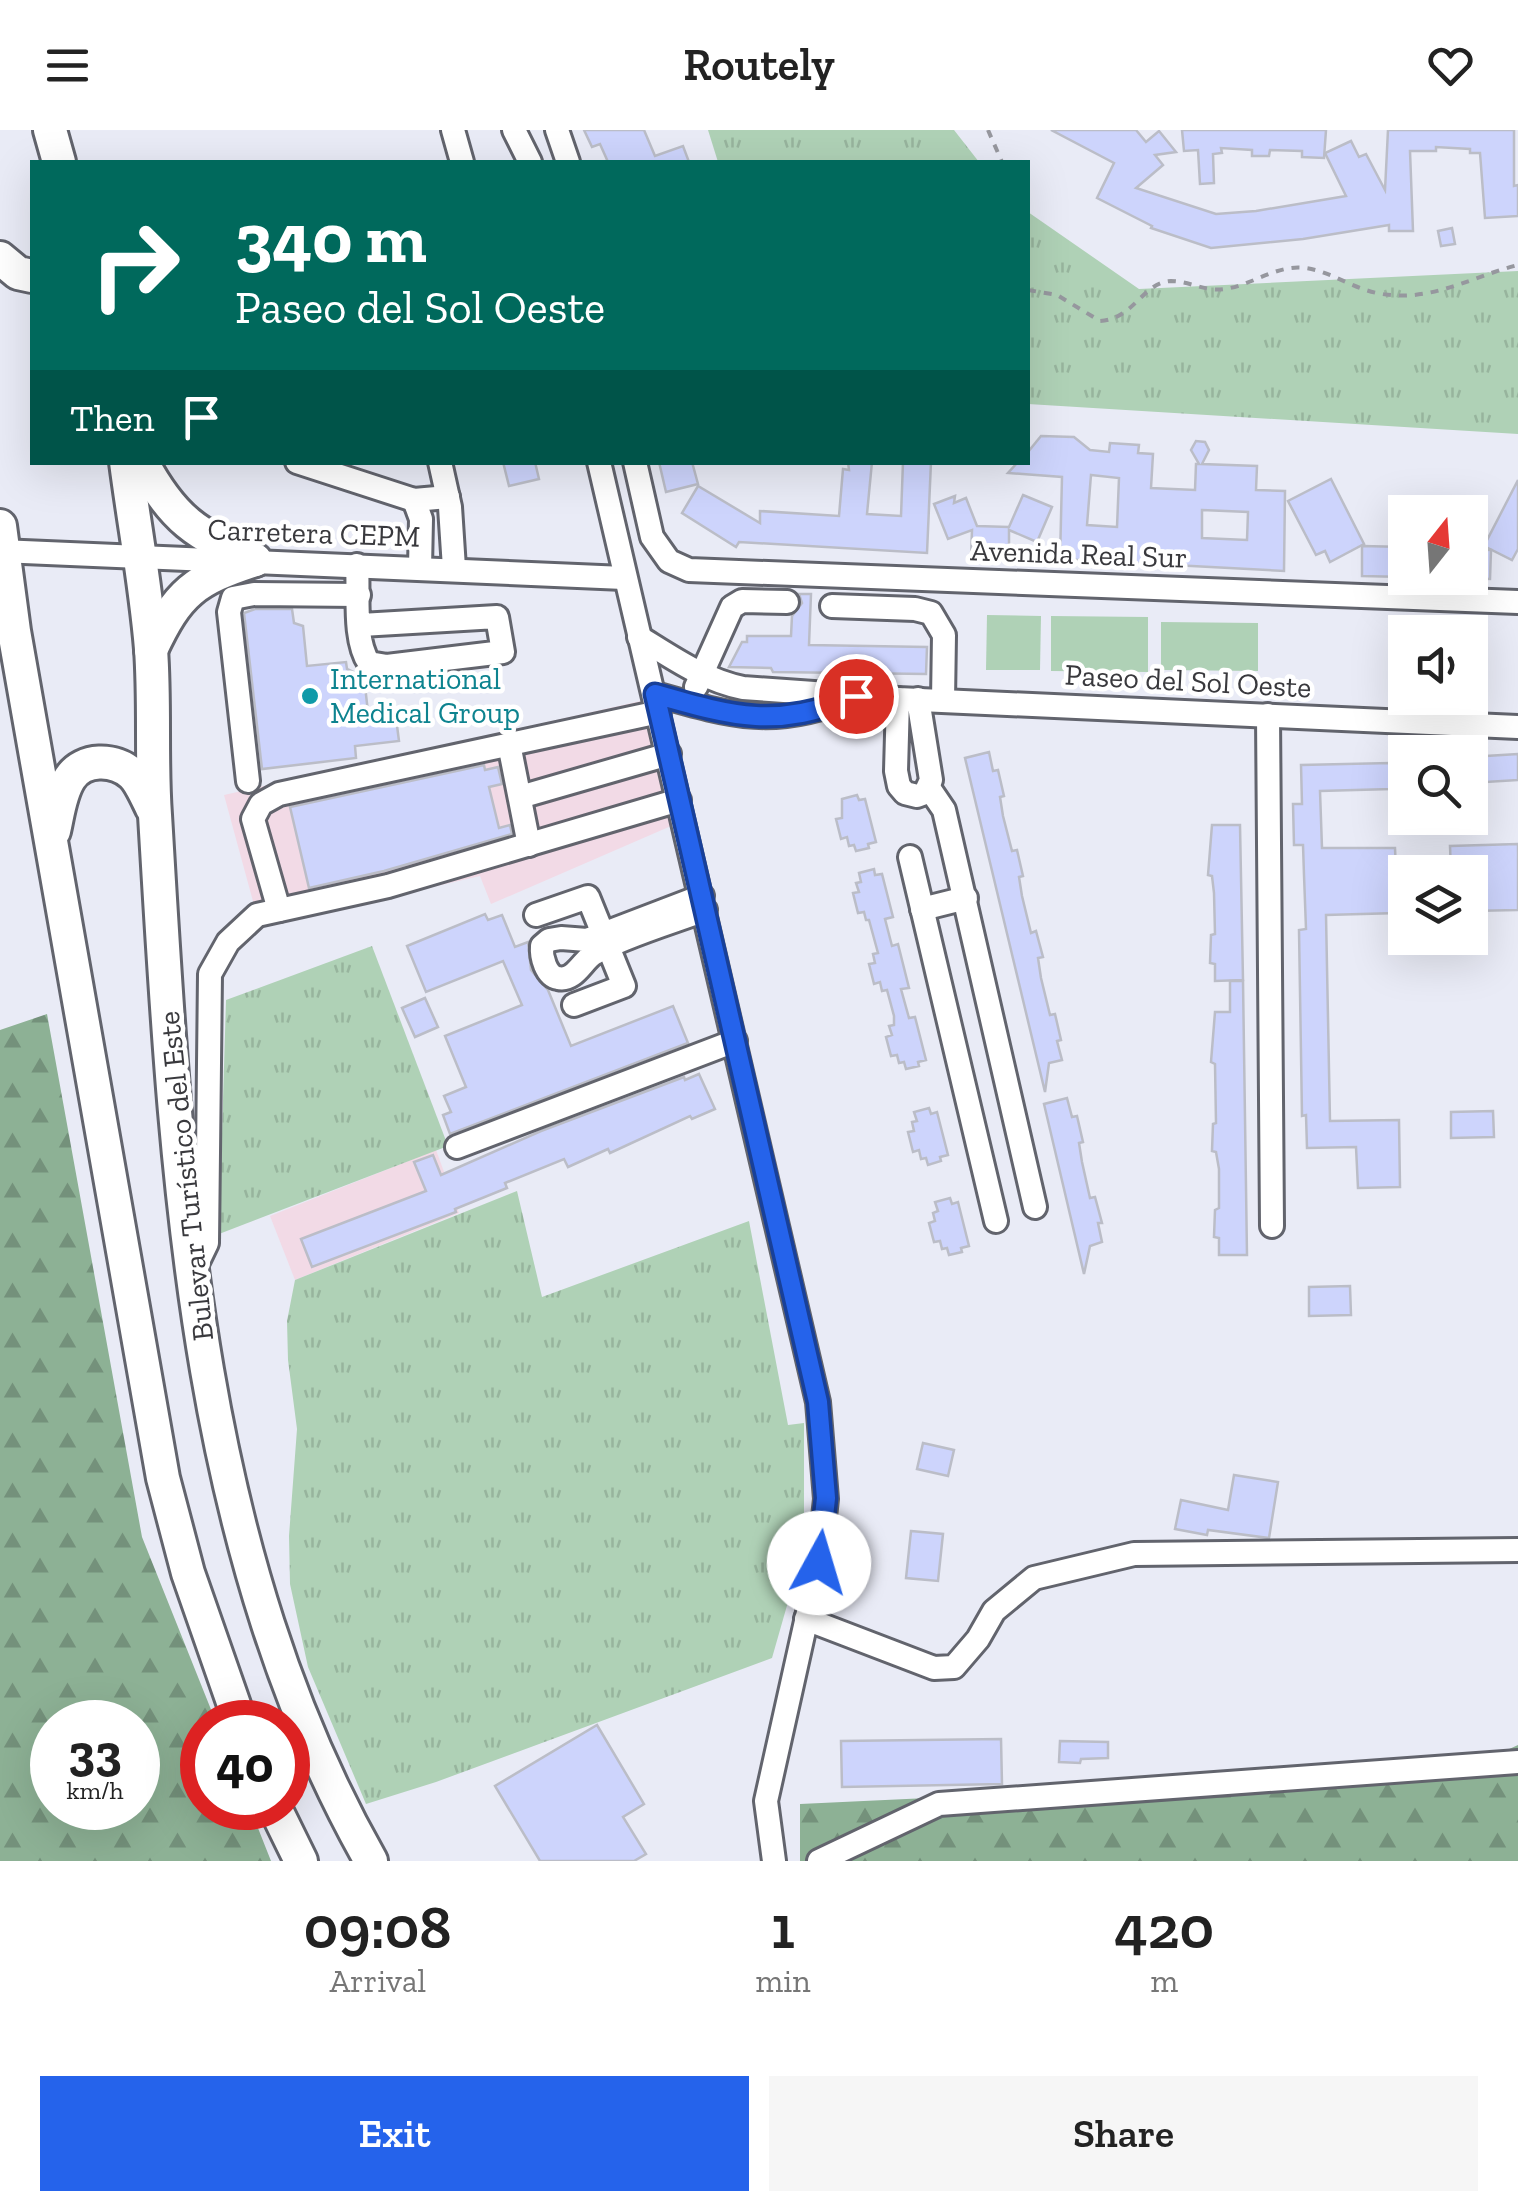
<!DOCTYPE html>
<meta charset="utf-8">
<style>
body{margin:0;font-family:"Zilla Slab",serif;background:#f6f6f6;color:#222;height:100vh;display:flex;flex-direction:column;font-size:38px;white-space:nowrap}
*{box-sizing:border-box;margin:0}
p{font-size:32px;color:#767676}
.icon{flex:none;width:55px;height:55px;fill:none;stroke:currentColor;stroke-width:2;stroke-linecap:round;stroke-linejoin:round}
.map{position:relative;height:1731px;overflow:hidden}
.panel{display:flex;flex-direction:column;background:#fff;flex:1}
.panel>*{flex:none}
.top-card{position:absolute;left:30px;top:30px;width:1000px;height:305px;border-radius:0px;box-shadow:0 10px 40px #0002;background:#00695c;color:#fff;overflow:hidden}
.needle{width:65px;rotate:17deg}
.fabs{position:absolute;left:1388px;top:365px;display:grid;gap:20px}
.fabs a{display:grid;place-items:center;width:100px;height:100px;border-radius:0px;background:#fff;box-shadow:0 10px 40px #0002;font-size:50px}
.speed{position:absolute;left:30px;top:1570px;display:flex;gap:20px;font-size:50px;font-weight:700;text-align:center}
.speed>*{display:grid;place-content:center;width:130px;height:130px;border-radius:50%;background:#fff;box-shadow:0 10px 40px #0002;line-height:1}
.speed small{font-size:25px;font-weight:400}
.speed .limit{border:15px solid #d22;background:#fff;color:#111}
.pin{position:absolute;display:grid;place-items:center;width:85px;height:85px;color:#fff;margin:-42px;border:5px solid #fff;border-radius:50%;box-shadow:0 2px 10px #0007}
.me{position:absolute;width:110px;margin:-55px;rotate:6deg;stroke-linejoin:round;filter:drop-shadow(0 0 8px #0008)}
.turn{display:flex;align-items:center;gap:35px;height:210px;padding:0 40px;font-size:45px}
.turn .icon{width:130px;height:130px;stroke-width:2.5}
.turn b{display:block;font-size:70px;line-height:85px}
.then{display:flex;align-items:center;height:95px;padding:0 40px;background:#0003;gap:20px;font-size:38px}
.eta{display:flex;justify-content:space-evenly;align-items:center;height:170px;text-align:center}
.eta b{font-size:60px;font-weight:600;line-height:70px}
.cta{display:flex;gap:20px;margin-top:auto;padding:20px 40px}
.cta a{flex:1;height:115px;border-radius:0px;background:#2563eb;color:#fff;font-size:40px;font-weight:600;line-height:115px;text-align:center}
.cta a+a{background:#f6f6f6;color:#222}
header{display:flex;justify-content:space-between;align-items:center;height:130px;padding:0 40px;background:#fff;font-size:45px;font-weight:600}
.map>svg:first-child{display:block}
.commercial{fill:#f2dae6}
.grass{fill:url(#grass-tufts)}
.forest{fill:url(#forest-firs);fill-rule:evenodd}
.garden{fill:#afd1b6}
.building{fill:#cdd4fc;stroke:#bbbdc7;stroke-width:2.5;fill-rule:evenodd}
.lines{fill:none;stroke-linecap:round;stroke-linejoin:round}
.minor-casing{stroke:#62646d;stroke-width:28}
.highway-casing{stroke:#62646d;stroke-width:38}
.path{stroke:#96979e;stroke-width:4;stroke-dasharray:8 8;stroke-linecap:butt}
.minor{stroke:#fff;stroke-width:22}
.highway{stroke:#fff;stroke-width:32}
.route-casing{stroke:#184099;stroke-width:25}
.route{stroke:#2563eb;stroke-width:18}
.culture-dot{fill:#0f9aa8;stroke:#fff;stroke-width:4}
.labels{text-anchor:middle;stroke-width:9;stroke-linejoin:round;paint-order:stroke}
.street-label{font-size:30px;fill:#39393d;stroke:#fff}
.culture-label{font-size:30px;fill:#0d838f;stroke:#fff;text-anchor:start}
</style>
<header><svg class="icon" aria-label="menu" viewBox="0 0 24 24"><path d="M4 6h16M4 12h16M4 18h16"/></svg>Routely<svg class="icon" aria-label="heart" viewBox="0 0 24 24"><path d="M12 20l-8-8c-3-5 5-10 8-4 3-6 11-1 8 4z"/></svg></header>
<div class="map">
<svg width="1518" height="1731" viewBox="0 0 1518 1731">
<defs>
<pattern id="grass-tufts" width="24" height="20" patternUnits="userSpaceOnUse" patternTransform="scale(2.5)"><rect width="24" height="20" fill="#afd1b6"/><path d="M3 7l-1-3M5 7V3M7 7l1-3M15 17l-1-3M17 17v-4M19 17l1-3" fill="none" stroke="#97b49d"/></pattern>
<pattern id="forest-firs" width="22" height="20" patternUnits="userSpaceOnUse" patternTransform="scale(2.5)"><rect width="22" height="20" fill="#8db195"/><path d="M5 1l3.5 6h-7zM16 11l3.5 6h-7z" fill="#74917b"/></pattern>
</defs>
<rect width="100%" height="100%" fill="#e9ebf6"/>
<!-- commercial -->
<g class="commercial">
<path d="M645 570 678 693 491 774 480 746 260 797 224 665Z"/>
<path d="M436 1020 459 1083 295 1150 270 1086Z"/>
</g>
<!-- grass -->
<g class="grass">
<path d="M708 0H954L979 32H718Z"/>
<path d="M1028 82 1139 159 1518 141V304L1028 274Z"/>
<path d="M372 816 448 1016 219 1104 226 870Z"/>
<path d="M517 1061 542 1167 749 1091 788 1295 804 1293V1390L792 1458 772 1528 436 1652 366 1674 308 1537 290 1454 289 1406 297 1299 288 1230 287 1191 295 1150Z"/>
</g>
<!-- forest -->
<g class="forest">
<path d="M47 884 142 1407 216 1592H202V1678H250L271 1731H0V900ZM52 1592H138V1678H52Z"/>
<path d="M1518 1615V1731H800V1674L1457 1643Z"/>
</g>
<!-- garden -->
<g class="garden">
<path d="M987 485 1041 486 1040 540H986Z"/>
<path d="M1051 486 1148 487V542L1051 541Z"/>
<path d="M1161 492 1258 493V541L1161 540Z"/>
</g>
<!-- building -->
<g class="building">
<path d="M584 0H644L655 26 683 16 689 32H608L600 14 592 17Z"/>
<path d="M1051 0H1136L1146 12 1159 1 1176 22 1155 25 1163 35 1136 58 1216 84 1256 81 1346 66 1325 23 1351 11 1359 27 1366 24 1385 60 1388 0H1514V56L1518 55V86L1485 88 1480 23H1470V19L1436 17V21H1410L1413 101H1389V95L1303 109 1211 118 1151 98 1152 96 1097 68 1114 33Z"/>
<path d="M1182 0H1326L1324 28 1302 27V21L1270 20 1269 26H1252V20L1221 18 1222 23 1213 24 1214 53 1200 54 1198 20 1184 21Z"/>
<path d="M1452 98 1455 114 1441 116 1438 101Z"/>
<path d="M1041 306 1074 307 1090 320 1109 322 1110 313 1139 315 1138 323 1153 324 1151 358 1195 360 1196 334H1199L1191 320 1196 311 1205 312 1209 320 1202 334 1257 336 1256 360 1285 361 1284 441 1060 429 1062 347 1008 343 1018 332H1028V322ZM1091 345 1119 348 1117 397 1087 395ZM1202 380 1248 382 1247 410 1202 408Z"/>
<path d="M503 332H535L539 349 509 356Z"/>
<path d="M659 332H692L698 354 666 362Z"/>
<path d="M848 332H872L867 384 901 386 903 332H931L927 423 739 412 736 417 682 383 698 356 760 393V381L839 386 843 339 849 340Z"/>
<path d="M1331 349 1364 414 1330 432 1325 421 1316 425 1288 371Z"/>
<path d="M1518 350V419L1512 430 1484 416Z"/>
<path d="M1023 365 1052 377 1037 412 1009 400V428L971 427 972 400 948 409 934 374 955 366 954 373 966 368 977 396 1009 397Z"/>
<path d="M1362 416 1405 417V447L1362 446Z"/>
<path d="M1470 419 1491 420 1490 449 1470 448Z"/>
<path d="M799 464H811L809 515 927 517 926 544 773 542 771 538 729 537 742 512H747V506H791L792 486 802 473Z"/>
<path d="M255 479H292L294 493 303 496 307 536 346 532 347 539 364 547 369 591 396 588 399 611 355 616 356 628 262 639 244 483Z"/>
<path d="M989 622 993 641 998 640 1004 666 1000 667 1003 686 1012 721 1017 720 1023 746 1019 747 1022 766 1031 803 1036 801 1043 827 1038 828 1041 848 1050 885 1055 884 1061 910 1057 911 1062 930 1049 933 1045 962 965 628Z"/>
<path d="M1518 624V650L1470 653V627Z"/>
<path d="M1390 633 1391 659 1320 661 1322 718H1395L1398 783 1326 785 1330 991 1399 990 1400 1057 1358 1058 1356 1017 1307 1018 1306 985 1302 986 1299 800 1306 799 1304 745 1303 715H1294L1293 674H1302L1301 635Z"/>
<path d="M484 635 485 640 498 637 502 654 489 657 499 698 510 695 512 704 384 741 309 758 290 677Z"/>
<path d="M857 665 859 670 865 669 876 712 868 714 869 718 856 721 854 715 849 716 847 707 841 709 836 689 842 688V669Z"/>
<path d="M1212 695H1240L1243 850 1215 851V834L1210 833 1211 805 1215 804 1214 763 1212 746 1208 745Z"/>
<path d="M1518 714V780L1470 781V741L1451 742 1450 716Z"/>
<path d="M874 739 875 745 882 744 893 787 885 789 892 816 898 814 909 858 901 859 909 888 915 887 926 930 918 932 919 936 906 939 904 932 899 933 897 925 891 926 886 907 892 905 889 896 894 895V886L887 860 882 861 880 852 874 854 869 834 875 833 873 824 878 823 869 790H866L864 782 858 783 853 763 859 762 856 753 861 752 859 743Z"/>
<path d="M485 784 488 790 502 785 515 817 528 812 531 840 548 860 571 916 673 876 688 913 450 1004 443 985 451 982 444 966 466 957 445 906 522 875 503 831 426 862 407 816Z"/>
<path d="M1230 851H1243L1247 1125H1219V1108L1214 1107 1215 1080 1219 1078V1039L1216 1022 1212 1021 1213 994 1216 993 1215 934 1211 932 1215 882H1230Z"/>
<path d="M425 868 438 897 415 907 402 878Z"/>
<path d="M699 944 715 979 692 989 690 986 610 1023 608 1019 568 1037 564 1029 505 1053 507 1058 455 1079 456 1082 312 1137 301 1109 426 1061 414 1032 433 1025 441 1045 541 1001 684 947 685 950Z"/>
<path d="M1067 968 1072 987 1077 986 1083 1012 1079 1013 1082 1032 1090 1068 1095 1067 1102 1093H1098L1102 1112 1090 1116 1084 1144 1044 974Z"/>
<path d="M929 978 931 984 937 982 948 1025 940 1027 941 1031 928 1035 926 1028 921 1029 919 1020 913 1022 908 1002 914 1001 912 992 917 991 914 982Z"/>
<path d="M1493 981 1494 1007 1451 1008V982Z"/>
<path d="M950 1068 952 1074 958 1072 969 1116 961 1118 962 1122 949 1125 947 1118 942 1119 940 1111 934 1112 929 1093 935 1091 933 1083 938 1081 935 1072Z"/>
<path d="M1350 1156 1351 1185 1309 1186V1157Z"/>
<path d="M923 1313 954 1320 948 1346 917 1339Z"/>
<path d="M1234 1345 1278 1352 1269 1408 1208 1400 1207 1405 1175 1399 1181 1370 1228 1380Z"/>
<path d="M911 1401 943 1404 938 1451 906 1448Z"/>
<path d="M597 1595 644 1674 623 1687 646 1724 634 1731H540L495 1656Z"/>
<path d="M1001 1609 1002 1654 842 1657 841 1611Z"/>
<path d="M1060 1611 1108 1612V1628L1081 1629 1080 1633 1059 1632Z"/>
</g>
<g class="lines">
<!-- minor casing -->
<g class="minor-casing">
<g id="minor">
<path d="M453 0 462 32"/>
<path d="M514 0 530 32"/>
<path d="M557 0 568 32"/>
<path d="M297 332 414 370 448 367"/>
<path d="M440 332 450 377 454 438"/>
<path d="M599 332 818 1272 826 1369 819 1433 766 1671 774 1731"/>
<path d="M635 332 652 407 669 431 689 440 1518 472"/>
<path d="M414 370 421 389 420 438"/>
<path d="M0 421 624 448"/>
<path d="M357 435C359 464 353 509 369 533L387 536 503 522 497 487 361 495"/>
<path d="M832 476 915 479 931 483 944 505 943 570"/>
<path d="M639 507C673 528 704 550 743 558L898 569 1518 597"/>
<path d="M696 557 732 477 742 471 787 472"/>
<path d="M655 564C732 586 776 599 852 567"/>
<path d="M898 569 896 641 899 656 905 663 917 666 925 663 931 650 918 569"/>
<path d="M1268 585 1272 1096"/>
<path d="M509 614 529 715"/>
<path d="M248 651 229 482 233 468 254 464 359 465"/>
<path d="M929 658 944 680 1035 1077"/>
<path d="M520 667 669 624"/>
<path d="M910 727 996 1091"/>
<path d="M702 766 587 810 561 808 549 810 542 816C541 827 546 846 558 848 575 852 583 829 595 823 622 807 673 792 705 780"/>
<path d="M922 779 966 768"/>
<path d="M279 780 253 689 261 674 279 664 659 582"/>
<path d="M536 785 588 767 624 856 574 875"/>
<path d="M457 1017 735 911"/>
<path d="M193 1142 207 1113 210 844 228 812 257 785 388 756 679 670"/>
<path d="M806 1489 934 1538 954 1537 978 1509 994 1481 1034 1448 1134 1424 1518 1420"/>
<path d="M819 1731 939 1674 1518 1632"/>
</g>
</g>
<!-- highway casing -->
<g class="highway-casing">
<g id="highway">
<path d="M50 0 59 32"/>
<path d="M0 128 18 143 32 146"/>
<path d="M126 332C134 394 146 457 151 519 155 574 151 630 155 685 176 1037 193 1418 371 1731"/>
<path d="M142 332C173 390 196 404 255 430"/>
<path d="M0 396 14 501 163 1348 188 1443 240 1592"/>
<path d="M151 520C178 462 194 450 255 430"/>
<path d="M54 701C58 684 60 663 70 648 83 628 114 628 132 644 140 651 147 668 152 678"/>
<path d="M275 1678 301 1731"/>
</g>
</g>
<!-- path -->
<g class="path">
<path d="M988 0 1002 32"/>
<path d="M1028 160 1057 165 1100 191C1134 189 1143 152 1171 151 1189 151 1205 162 1224 159 1251 156 1277 134 1305 138 1330 141 1352 158 1377 163 1429 174 1470 147 1518 135"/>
</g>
<!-- minor -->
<use href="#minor" class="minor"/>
<!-- highway -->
<use href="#highway" class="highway"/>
</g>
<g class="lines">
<!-- route casing -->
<g class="route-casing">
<path id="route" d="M819 1433 826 1368 818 1272 655 564C735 587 776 599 856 566"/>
</g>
<!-- route -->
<use href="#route" class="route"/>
</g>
<!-- markers -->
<circle class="culture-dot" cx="310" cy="566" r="10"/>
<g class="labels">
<!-- street labels -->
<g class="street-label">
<text transform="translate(314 403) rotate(2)" y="10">Carretera CEPM</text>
<text transform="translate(1079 424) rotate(2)" y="10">Avenida Real Sur</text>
<text transform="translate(1188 551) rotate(3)" y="10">Paseo del Sol Oeste</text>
<text transform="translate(186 1046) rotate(-96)" y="10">Bulevar Turístico del Este</text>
</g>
<!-- culture labels -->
<g class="culture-label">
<text x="330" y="559">International<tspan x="330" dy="34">Medical Group</tspan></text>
</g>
</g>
</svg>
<div class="fabs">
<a><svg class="needle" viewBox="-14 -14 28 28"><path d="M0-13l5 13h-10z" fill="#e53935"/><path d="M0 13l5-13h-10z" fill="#767676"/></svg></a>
<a><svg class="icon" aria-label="sound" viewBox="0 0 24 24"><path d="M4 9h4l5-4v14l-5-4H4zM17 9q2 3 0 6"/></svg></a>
<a><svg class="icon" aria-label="search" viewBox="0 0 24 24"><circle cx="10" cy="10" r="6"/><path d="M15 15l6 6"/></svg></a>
<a><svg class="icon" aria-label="layers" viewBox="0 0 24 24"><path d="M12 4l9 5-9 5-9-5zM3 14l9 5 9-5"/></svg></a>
</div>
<div class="speed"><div>33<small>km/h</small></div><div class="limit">40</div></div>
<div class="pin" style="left:856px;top:566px;background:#d93025"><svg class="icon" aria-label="arrive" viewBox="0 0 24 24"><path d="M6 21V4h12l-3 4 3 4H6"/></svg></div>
<svg class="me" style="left:819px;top:1433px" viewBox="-20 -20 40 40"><circle r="19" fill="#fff"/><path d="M0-13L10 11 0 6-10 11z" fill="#2563eb"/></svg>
<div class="top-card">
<div class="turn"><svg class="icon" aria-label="right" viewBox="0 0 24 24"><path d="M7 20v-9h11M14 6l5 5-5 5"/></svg><div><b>340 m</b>Paseo del Sol Oeste</div></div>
<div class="then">Then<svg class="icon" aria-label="arrive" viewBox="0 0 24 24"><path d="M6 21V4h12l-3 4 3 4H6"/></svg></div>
</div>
</div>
<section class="panel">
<div class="eta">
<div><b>09:08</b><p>Arrival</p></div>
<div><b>1</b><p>min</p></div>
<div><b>420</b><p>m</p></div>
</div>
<div class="cta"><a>Exit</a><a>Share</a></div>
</section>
